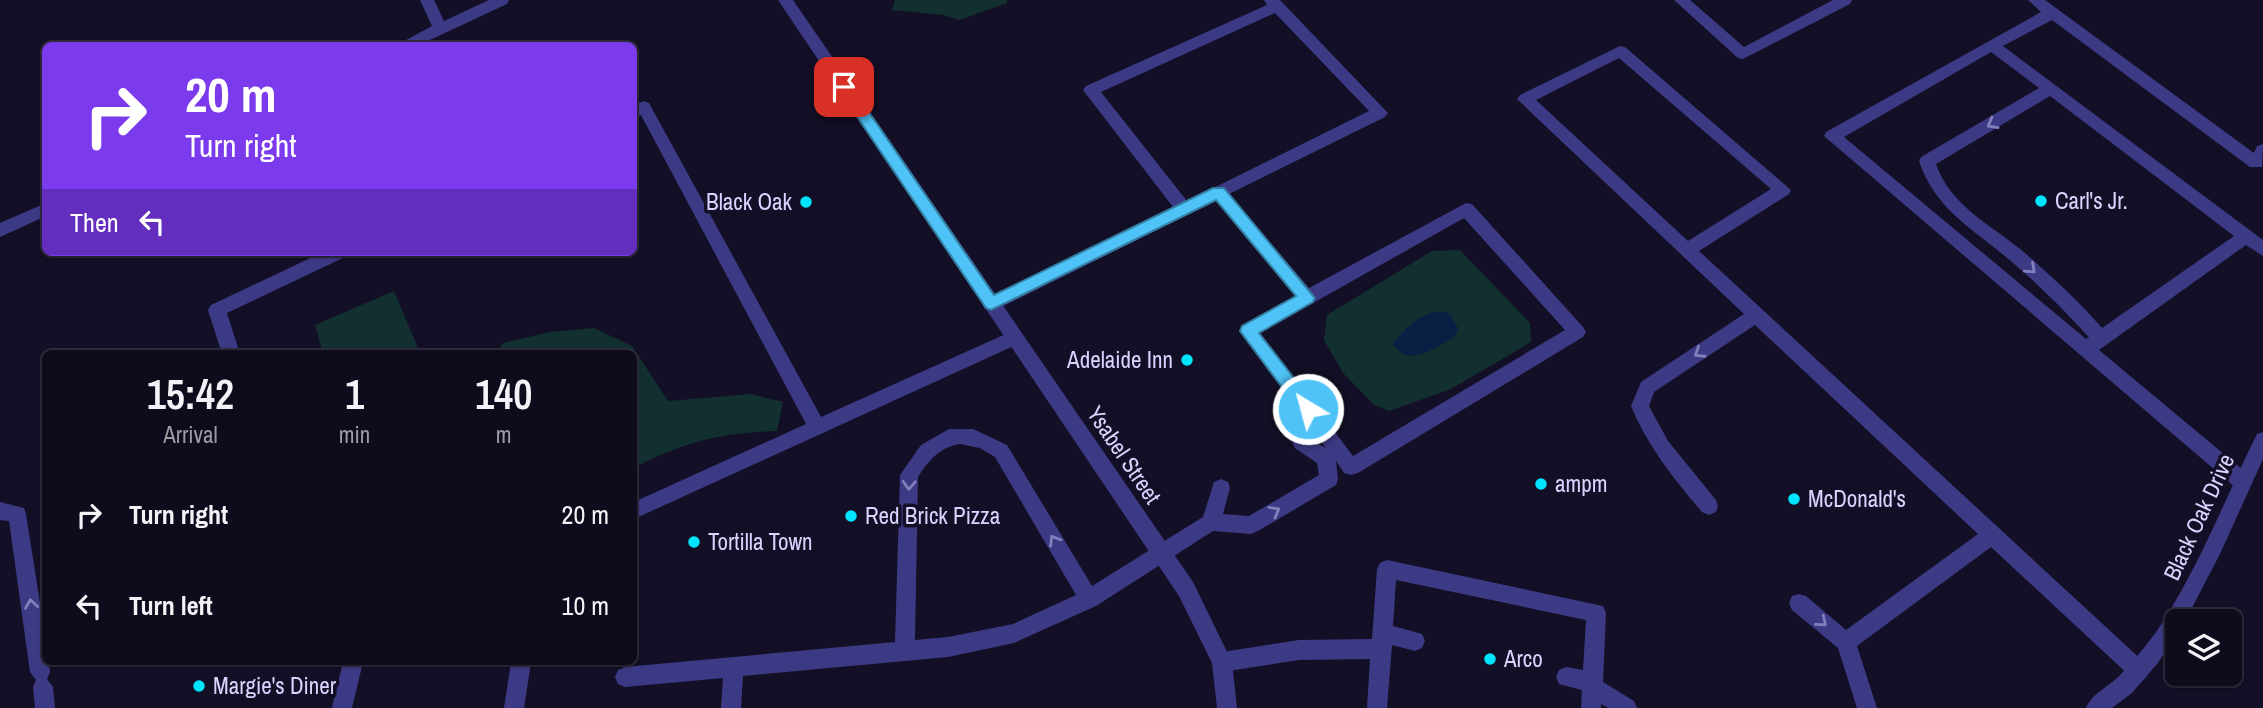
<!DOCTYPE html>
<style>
body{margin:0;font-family:"Archivo Narrow",sans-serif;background:#1c1929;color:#f1f3f6;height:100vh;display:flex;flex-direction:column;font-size:26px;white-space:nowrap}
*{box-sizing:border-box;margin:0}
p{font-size:23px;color:#9b9ba3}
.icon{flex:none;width:38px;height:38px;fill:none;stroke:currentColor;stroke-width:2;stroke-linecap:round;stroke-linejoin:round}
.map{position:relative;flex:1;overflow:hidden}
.sheet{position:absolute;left:42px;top:350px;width:595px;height:315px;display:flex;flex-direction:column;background:#0e0b1c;border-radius:10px;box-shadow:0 2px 5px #0004,0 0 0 2px #2e2b3b}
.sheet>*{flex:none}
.top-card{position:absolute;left:42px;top:42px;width:595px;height:214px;border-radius:10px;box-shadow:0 2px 5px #0004,0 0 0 2px #2e2b3b;background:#7c3aed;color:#fff;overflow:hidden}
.buttons{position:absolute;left:2165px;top:609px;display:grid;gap:14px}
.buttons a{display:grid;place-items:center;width:77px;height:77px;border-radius:10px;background:#0e0b1c;box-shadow:0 2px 5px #0004,0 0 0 2px #2e2b3b;font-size:35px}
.pin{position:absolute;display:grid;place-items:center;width:60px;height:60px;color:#fff;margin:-30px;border-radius:14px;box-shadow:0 4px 10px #0006}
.me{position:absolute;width:77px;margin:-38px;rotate:323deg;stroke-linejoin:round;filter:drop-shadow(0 0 5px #0008)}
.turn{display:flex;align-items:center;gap:24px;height:147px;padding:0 28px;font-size:32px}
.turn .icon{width:91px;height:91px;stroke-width:2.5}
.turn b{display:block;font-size:49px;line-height:60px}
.then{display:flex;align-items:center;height:66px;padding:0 28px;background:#0003;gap:14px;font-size:26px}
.eta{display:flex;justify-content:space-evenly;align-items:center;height:119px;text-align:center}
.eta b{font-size:42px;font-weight:600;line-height:49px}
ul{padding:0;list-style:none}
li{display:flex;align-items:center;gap:21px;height:91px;padding:0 28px}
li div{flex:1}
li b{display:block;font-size:26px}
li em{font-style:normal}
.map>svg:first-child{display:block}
.green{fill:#12302f}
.water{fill:#0a1f44}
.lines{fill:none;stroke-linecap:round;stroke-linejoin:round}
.lane{fill:#3d3a85;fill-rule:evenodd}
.street{fill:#3d3a85;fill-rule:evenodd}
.oneway{stroke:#837fbc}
.route{fill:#4fc3f7;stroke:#337fa1;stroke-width:2}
.poi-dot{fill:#00e5ff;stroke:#130f26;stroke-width:2.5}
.labels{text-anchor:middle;stroke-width:7;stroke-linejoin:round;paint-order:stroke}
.poi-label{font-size:23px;fill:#d9d4ff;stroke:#130f26;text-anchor:start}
.street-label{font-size:23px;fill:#d9d4ff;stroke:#130f26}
</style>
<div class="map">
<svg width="2263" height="708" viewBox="0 0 2263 708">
<rect width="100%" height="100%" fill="#130f26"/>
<!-- green -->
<g class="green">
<path d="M895 0H1007V3L959 20 943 15 892 10Z"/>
<path d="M1460 250 1530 323 1531 342 1451 389 1389 411 1374 405 1343 373 1324 340 1327 315 1432 251Z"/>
<path d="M394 291 420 353H323L315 325Z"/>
<path d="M594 328 632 346 668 401 751 394 783 402 777 431C721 433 683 442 634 468V354L497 353 503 343 550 332Z"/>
</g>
<!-- water -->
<path class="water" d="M1440 311 1450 314 1458 328 1455 337C1436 347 1409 369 1393 344 1406 327 1419 314 1440 311Z"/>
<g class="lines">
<!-- lane -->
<g class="lane">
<path d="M1264 0H1280L1388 113 1385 117 1229 194 1309 288 1466 203 1472 204 1583 327 1586 332 1583 337 1358 473 1351 475 1344 473 1336 461 1338 479 1336 485 1258 531 1251 534 1213 531 1096 606 1014 643 948 657 743 676 741 708H721L723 678 625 687 618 684 615 677 618 670 625 667 895 642 900 475 921 445 949 429H973L1007 445 1092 586 1203 517 1214 482 1221 479 1228 482 1230 488 1223 514 1249 516 1319 475 1317 463 1295 448 1292 442 1295 436 1301 434 1326 448 1239 331 1242 326 1295 296 1216 201 997 309H985L982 304 985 299 1173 207 1083 90 1086 86 1267 5ZM1275 13 1369 111 1187 201 1101 92ZM1464 218 1565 330 1353 456 1260 333ZM960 444 980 448 995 457 1076 595 1013 624 948 637 915 640 918 477C929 460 940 447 960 444Z"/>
<path d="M1674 0H1690L1744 47 1833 0H1852L1850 4 1743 59 1738 58Z"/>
<path d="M2028 0H2045L2254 153 2257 146 2263 144 2262 167H2250L2052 20 2003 46 2263 240V256L2246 245 2099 350 2249 475 2251 481 2249 487 2242 489 2235 487 1824 136 1826 132 2041 12ZM1991 52 2039 88 1921 157 1919 161C1935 210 1975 230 2012 262 2038 284 2062 308 2085 333L2089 337 2086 339 1844 137ZM2050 96 2234 236 2102 328C2079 301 2052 277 2025 253 1993 226 1950 206 1936 164Z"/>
<path d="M1620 46 1625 47 1791 190 1789 194 1699 251 2146 664 2149 671 2146 678 2139 681 2132 678 1991 547 1857 646 1877 708H1857L1838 648 1792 610 1789 603 1792 596 1799 594 1806 596 1846 630 1978 534 1755 325 1654 392 1649 406 1668 441 1716 500 1718 506 1716 512 1709 515 1702 512C1674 479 1648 447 1631 406L1641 382 1744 314 1517 99 1520 95ZM1619 58 1771 189 1688 241 1536 100Z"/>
<path d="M644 101 649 103 821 417 1008 333 1014 331 1020 333 1023 338 1020 343 634 519V502L806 424 641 115 634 118V105Z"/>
<path d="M323 252H347L345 257 227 313 240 354H222L208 310 211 305Z"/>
<path d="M0 502 24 508 26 514 46 641V662H49L50 672 47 679 53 687 55 708H35L33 687 36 680 30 672 9 521 0 520Z"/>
<path d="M1387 560 1603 606 1606 613 1603 682 1634 701 1637 708H1608L1601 704V708H1581L1582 690 1559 684 1556 677 1559 670 1566 667 1583 670 1586 620 1396 580 1393 626 1422 634 1425 641 1422 648 1415 651 1392 645 1387 708H1367L1370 659 1299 660 1222 672 1215 669 1212 662 1215 655 1222 652 1299 640 1372 639 1377 569 1380 563Z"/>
<path d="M343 662H363L352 708H332Z"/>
<path d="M511 662H531L524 708H504Z"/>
</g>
<!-- street -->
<g class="street">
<path d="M420 0H434L444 21 489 0H509L507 4 417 46H395L432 26Z"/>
<path d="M778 0H793L1193 582 1232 662 1237 708H1217L1212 663 1179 596Z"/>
<path d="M46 203V216L0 237V223Z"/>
<path d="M2263 432V459L2220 554 2185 621H2177V635L2157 664 2132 693 2112 708H2086C2092 693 2109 687 2120 675 2137 657 2153 638 2166 617 2202 559 2227 495 2257 434Z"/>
</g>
</g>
<!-- one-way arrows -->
<defs><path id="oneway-chevron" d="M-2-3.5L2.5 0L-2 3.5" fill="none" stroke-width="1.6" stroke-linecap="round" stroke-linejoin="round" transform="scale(1.75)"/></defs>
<g class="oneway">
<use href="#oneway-chevron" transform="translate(1992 124) rotate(150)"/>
<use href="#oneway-chevron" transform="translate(2031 269) rotate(42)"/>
<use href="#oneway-chevron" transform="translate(1699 353) rotate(147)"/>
<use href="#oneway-chevron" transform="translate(909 485) rotate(93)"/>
<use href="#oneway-chevron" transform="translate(1275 511) rotate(-30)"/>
<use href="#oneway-chevron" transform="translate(1054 540) rotate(-121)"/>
<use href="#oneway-chevron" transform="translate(31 604) rotate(-99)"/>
<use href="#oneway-chevron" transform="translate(1822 622) rotate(40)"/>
</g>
<!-- route -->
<path class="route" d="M844 82 849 83 994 295 1213 188H1224L1315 298 1313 302 1259 333 1314 404 1316 409 1314 414 1308 417 1302 414 1240 331 1242 326 1296 296 1216 200 991 310 986 308 839 90V83Z"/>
<!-- markers -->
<g class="poi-dot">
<circle cx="2041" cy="201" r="7"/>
<circle cx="806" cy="202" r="7"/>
<circle cx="1187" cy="360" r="7"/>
<circle cx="1541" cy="484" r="7"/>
<circle cx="1794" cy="499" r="7"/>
<circle cx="851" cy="516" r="7"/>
<circle cx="694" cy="542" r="7"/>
<circle cx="1490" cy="659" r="7"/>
<circle cx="199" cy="686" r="7"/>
</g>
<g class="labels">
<!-- poi labels -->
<g class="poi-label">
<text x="2055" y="209">Carl's Jr.</text>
<text x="792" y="210" text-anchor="end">Black Oak</text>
<text x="1173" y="368" text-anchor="end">Adelaide Inn</text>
<text x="1555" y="492">ampm</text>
<text x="1808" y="507">McDonald's</text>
<text x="865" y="524">Red Brick Pizza</text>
<text x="708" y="550">Tortilla Town</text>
<text x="1504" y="667">Arco</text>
<text x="213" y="694">Margie's Diner</text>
</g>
<!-- street labels -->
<g class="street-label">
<text transform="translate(1124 455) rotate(56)" y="8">Ysabel Street</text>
<text transform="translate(2199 517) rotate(-65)" y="8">Black Oak Drive</text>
</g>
</g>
</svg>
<div class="buttons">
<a><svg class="icon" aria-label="layers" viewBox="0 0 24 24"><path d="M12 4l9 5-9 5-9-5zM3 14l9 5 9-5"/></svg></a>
</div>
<div class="pin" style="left:844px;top:87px;background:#d93025"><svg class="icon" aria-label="arrive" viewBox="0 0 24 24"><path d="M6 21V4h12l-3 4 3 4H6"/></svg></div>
<svg class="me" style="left:1308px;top:409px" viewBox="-20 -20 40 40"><circle r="17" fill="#4fc3f7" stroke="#fff" stroke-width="3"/><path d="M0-11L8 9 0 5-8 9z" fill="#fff"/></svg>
<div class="top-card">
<div class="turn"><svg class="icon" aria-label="right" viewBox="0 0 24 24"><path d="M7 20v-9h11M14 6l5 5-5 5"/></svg><div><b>20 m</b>Turn right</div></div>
<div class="then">Then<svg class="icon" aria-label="left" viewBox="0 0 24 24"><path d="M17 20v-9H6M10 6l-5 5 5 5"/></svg></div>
</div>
<section class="sheet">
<div class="eta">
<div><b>15:42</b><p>Arrival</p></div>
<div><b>1</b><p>min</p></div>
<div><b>140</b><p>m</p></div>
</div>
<ul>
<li><svg class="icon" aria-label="right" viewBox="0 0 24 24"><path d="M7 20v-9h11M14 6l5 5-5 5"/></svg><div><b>Turn right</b></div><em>20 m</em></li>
<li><svg class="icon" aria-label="left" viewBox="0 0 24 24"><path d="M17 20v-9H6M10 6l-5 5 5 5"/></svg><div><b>Turn left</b></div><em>10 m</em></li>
</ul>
</section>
</div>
